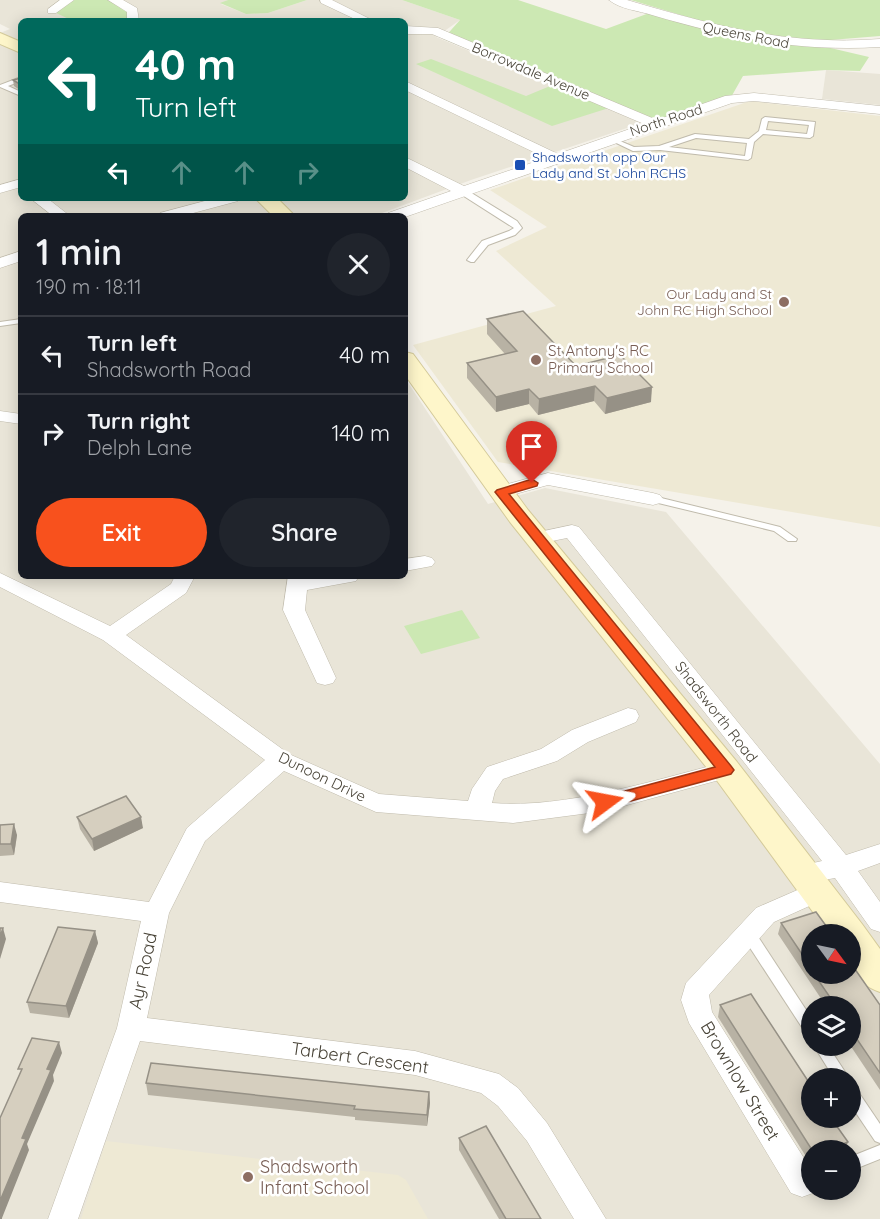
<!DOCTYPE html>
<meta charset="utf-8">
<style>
body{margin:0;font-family:Quicksand,sans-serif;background:#20242c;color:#f1f3f6;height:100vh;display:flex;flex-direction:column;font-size:22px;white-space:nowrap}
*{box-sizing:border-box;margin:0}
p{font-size:20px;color:#9ea1a6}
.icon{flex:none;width:33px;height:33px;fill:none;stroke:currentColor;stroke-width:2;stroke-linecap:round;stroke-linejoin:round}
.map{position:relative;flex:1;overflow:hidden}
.details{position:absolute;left:18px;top:213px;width:390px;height:366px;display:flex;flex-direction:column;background:#171b24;border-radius:9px;box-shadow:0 3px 15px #0003}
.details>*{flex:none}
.hud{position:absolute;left:18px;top:18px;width:390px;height:183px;border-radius:9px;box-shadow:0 3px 15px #0003;background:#00695c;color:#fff;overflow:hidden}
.needle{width:39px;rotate:123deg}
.fabs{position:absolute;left:801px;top:924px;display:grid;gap:12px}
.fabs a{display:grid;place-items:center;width:60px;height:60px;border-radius:50%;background:#171b24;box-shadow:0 3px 15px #0003;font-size:30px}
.pin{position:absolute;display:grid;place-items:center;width:51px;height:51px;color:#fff;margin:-62px -26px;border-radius:50% 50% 50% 0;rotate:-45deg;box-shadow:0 0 6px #0007}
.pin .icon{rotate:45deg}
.me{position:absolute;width:66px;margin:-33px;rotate:77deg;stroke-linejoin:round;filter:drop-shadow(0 0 4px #0008)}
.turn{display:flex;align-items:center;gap:21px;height:126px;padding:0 18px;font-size:27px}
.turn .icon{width:78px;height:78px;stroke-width:2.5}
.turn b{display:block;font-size:42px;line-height:51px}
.lanes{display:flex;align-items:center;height:57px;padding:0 18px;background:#0003;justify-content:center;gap:30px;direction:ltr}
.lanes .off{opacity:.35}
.round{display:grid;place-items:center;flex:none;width:63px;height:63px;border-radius:32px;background:#20242c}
.headline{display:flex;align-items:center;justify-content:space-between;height:102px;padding:0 18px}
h1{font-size:36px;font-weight:600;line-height:45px}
.button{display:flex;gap:12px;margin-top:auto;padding:12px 18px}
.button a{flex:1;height:69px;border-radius:36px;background:#f8511d;color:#fff;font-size:24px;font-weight:600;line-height:69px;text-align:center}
.button a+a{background:#20242c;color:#f1f3f6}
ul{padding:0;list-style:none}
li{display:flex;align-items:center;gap:18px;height:78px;padding:0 18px;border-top:2px solid #363941}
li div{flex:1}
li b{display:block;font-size:22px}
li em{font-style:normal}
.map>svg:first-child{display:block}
.residential{fill:#e9e5d8;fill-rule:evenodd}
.education{fill:#eee9d4}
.green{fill:#cce8b3}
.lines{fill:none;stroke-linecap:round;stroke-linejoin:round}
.service-casing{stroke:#c0bbac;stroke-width:2}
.minor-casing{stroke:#c0bbac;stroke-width:1}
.secondary-casing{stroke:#d4ca9a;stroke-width:2}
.service{fill:#fff;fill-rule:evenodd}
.minor{fill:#fff;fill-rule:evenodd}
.secondary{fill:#fef6ca;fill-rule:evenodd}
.wall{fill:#b8b2a4}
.shaded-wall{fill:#969186}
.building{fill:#d6cfbf;stroke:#969186;stroke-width:1.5}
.route{fill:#f8511d;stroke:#a13513;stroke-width:1.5}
.transit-dot{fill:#1a4fb4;stroke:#fff;stroke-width:2}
.education-dot{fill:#8d6e63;stroke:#fff;stroke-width:2}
.labels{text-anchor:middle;stroke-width:5;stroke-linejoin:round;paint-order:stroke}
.far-street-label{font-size:14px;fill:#494438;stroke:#fff}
.far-transit-label{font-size:14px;fill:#164399;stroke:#fff;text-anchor:start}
.far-education-label{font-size:14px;fill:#785e54;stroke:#fff;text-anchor:end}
.education-label{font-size:15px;fill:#785e54;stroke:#fff;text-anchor:start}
.street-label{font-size:15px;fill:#494438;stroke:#fff}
.near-street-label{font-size:18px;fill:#494438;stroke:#fff}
.near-education-label{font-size:18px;fill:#785e54;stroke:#fff;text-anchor:start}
</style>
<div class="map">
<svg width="880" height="1219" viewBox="0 0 880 1219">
<rect width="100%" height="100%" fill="#f5f2ea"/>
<!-- residential -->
<g class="residential">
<path d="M0 0H228L221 4 246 14 268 13 307 0H402L460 20 436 37 642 123 471 180 374 216H21V576H405V378L488 504 545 488 666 512 880 764V1219H0V33L10 29 0 24ZM21 21H405V198H21ZM812 934H850V974H812ZM812 1006H850V1046H812ZM812 1078H850V1118H812ZM812 1150H850V1190H812Z"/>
<path d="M826 70 880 74V105L822 99Z"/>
</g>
<!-- education -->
<g class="education">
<path d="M750 101 880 116V527L498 462 413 345 556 306 496 251 547 227 490 190Z"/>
<path d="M106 1141 398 1175 406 1180 428 1219H81Z"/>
</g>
<!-- green -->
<g class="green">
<path d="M68 0H114L122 3 133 21H73L52 11Z"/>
<path d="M228 0H307L268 13 246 14 220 3Z"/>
<path d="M402 0H518L606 29 652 12 746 38 822 46 869 57 860 71 826 70 743 76 730 99 655 124 612 107 552 126 416 64 431 59 526 96 555 84 443 39 460 20Z"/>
<path d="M631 0H880V36L818 41 737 32Z"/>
<path d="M462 610 480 638 421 654 404 626Z"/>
</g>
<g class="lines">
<!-- service casing -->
<g class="service-casing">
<g id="service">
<path d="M21 77V81L8 86 21 92V96L0 87V85Z"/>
<path d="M765 117 815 122 813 136 810 138 763 134 754 142 751 158 748 160 660 150 633 151 608 139 613 138 634 147 659 146 695 134 749 139 759 131 762 119ZM768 121 809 125 807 134 766 130ZM696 138 747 143 745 156 669 147Z"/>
<path d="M459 189H465L517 221 522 228 515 235 488 245 474 262H471L467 260 482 241 509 231 514 228 459 193Z"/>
<path d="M21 319V323L0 326V322Z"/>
<path d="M653 496 780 527 797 539 796 541H788L774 531 650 501 648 499 650 497Z"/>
<path d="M748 928 753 929 812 1019V1037L807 1035 743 937 741 933 743 929Z"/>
<path d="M814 1046H828L849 1078H834Z"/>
<path d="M850 1085 855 1087 880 1124V1143L875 1141 850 1104Z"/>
<path d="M880 1145V1159L850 1171V1157Z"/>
</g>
</g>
<!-- minor casing -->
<g class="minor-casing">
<g id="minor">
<path d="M60 0H74L56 13H48V9Z"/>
<path d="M108 0H123L137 8 139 21H127V12Z"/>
<path d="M320 0H332L374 21H359L321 3Z"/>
<path d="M609 0H627C715 26 788 46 880 39V47C799 52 730 38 652 15 640 11 619 9 609 0Z"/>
<path d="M405 26 438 28 657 120 725 96 754 93 880 106V114L754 101 732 103 405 217 386 216 388 213 451 191 405 167V157L464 186 546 158 405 90V81L558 154 644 124 432 34H405Z"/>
<path d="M21 179V187L0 193V185Z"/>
<path d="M30 198H47L70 216H53Z"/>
<path d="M216 198H240L238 201 182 216H158L160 213Z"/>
<path d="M21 251V261L0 268V258Z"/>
<path d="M0 411 21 414V424L0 421Z"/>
<path d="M548 473 653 493 660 495 663 499 660 503 653 505 548 485 501 498 494 496 491 492 494 488Z"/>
<path d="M572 525 579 527 846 855 880 844V863L858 871 880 902V932L871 929 835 878 818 881 827 884 831 891 827 898 774 922 709 995 712 1012 812 1171V1190H814L813 1193 802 1197 791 1193 689 1023 681 1000 686 983 756 908 818 881 805 884 796 881 792 874 796 867 822 861 567 538 537 544 530 542 527 538 530 534Z"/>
<path d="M425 556 432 558 435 562 432 566 405 571V559Z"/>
<path d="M0 573 110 626 171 584 175 576H195L186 593 126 635 289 754 379 794 468 801 472 789 487 767 541 749 572 730 628 708 636 710 639 716 636 722 588 742 557 761 503 779 495 791 492 803C566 809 654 780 726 762L734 764 738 770 734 776 605 811 513 823 376 812 284 771 205 841 169 913 147 1018 415 1051 499 1074 518 1088 547 1123 606 1219H574L527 1141 498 1106 481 1093 415 1075 140 1041 78 1219H48L117 1028 141 921 0 902V882L149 902 187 828 265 760 103 640 0 587Z"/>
<path d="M288 576H359L356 581 307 590 305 610 336 678 333 683 325 685 317 683 283 610Z"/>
</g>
</g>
<!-- secondary casing -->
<g class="secondary-casing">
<g id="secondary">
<path d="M0 33 21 42V53L0 44Z"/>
<path d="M255 198H277L295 216H273Z"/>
<path d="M405 352 413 354 528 510 737 762 862 924 880 949V992C851 982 850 961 850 934H829L715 778 510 522 405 375Z"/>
</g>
</g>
<!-- service -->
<use href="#service" class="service"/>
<!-- minor -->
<use href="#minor" class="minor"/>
<!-- secondary -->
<use href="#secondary" class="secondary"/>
</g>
<!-- wall -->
<g class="wall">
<path d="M21 78V91L14 86 13 80Z"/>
<path d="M487 319 576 366 651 402 605 414 594 401 538 415 529 404 496 412 467 378V363L505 354 487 334Z"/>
<path d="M77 817 143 828 94 851 80 829Z"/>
<path d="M0 825 17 835 14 855 0 856Z"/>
<path d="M781 923 812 934V974H850L880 1005V1090L850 1045V1006H826L778 934Z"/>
<path d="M95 931 98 943 69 1018 30 1013 27 1002Z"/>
<path d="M720 1005 812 1150V1166L718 1017Z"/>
<path d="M146 1083 429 1092 430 1103 427 1126 355 1120V1117L148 1095Z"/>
<path d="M459 1138 541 1219H499L459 1150Z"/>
</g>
<!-- shaded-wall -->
<g class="shaded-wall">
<path d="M595 386 594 401 538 415 539 399Z"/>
<path d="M652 387 651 402 605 414 607 398Z"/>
<path d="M529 389V404L496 412V397Z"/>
<path d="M141 817 143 828 94 851 92 839Z"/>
<path d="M14 824 17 835 14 855 11 844Z"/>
<path d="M3 928 6 939 0 959V937Z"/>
<path d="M95 931 98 943 69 1018 66 1006Z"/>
<path d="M59 1042 62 1053 53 1075 54 1081 27 1144 29 1150 2 1218V1219H0V1201L22 1138 47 1069Z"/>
<path d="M429 1092 430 1103 427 1126V1115Z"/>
<path d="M848 1142 845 1150H827Z"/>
</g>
<!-- building -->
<g class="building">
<path d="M21 78V85L13 80Z"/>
<path d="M523 311 576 366 620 355 652 387 607 398 595 386 539 399 529 389 496 397 467 363 517 351 487 319Z"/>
<path d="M126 796 141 817 92 839 77 817Z"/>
<path d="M14 824 11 844H0V825Z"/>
<path d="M816 912 832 934H812V969L781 923Z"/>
<path d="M58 927 95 931 66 1006 27 1002Z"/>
<path d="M0 928H3L0 937Z"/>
<path d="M850 962 880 1005V1073L850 1029V1006H836L814 974H850Z"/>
<path d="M751 994 812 1087V1118H831L848 1142 827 1150H812L720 1005Z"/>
<path d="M32 1038 59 1042 47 1069 51 1070 22 1138 26 1139 0 1201V1118L22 1069H18Z"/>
<path d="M151 1063 429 1092 427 1115 354 1109 355 1106 146 1083Z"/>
<path d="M486 1126 541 1219H506L459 1138Z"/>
</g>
<!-- route -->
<path class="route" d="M532 479 538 483 537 486 509 494 731 766 734 770 731 774 605 808 599 806 597 802 599 798 715 767 495 492 497 490Z"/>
<!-- markers -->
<rect class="transit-dot" x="514" y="159" width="12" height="12" rx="3"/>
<g class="education-dot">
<circle cx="784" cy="302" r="6"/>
<circle cx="536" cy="360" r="6"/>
<circle cx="248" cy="1177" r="6"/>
</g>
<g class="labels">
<!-- far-street labels -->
<g class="far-street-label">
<text transform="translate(746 35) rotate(11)" y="5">Queens Road</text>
<text transform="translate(531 71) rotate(23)" y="5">Borrowdale Avenue</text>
<text transform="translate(666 120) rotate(-18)" y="5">North Road</text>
</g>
<!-- far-transit labels -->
<g class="far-transit-label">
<text x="532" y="162">Shadsworth opp Our<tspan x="532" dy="16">Lady and St John RCHS</tspan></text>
</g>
<!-- far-education labels -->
<g class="far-education-label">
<text x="772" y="299">Our Lady and St<tspan x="772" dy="16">John RC High School</tspan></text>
</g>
<!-- education labels -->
<g class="education-label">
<text x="548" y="356">St Antony's RC<tspan x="548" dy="17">Primary School</tspan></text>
</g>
<!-- street labels -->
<g class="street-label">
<text transform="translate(716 712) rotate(52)" y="5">Shadsworth Road</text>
<text transform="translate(322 777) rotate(26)" y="5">Dunoon Drive</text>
</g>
<!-- near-street labels -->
<g class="near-street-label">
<text transform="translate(143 971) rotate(-78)" y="6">Ayr Road</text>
<text transform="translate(360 1058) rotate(8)" y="6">Tarbert Crescent</text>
<text transform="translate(740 1081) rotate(59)" y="6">Brownlow Street</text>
</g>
<!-- near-education labels -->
<g class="near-education-label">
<text x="260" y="1173">Shadsworth<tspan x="260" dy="21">Infant School</tspan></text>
</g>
</g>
</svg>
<div class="fabs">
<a><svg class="needle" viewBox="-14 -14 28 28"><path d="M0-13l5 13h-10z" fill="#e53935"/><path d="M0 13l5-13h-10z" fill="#9ea1a6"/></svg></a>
<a><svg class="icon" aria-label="layers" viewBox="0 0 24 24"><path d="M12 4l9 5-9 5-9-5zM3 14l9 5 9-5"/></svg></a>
<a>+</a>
<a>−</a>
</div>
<div class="pin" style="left:532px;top:483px;background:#d93025"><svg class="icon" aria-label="arrive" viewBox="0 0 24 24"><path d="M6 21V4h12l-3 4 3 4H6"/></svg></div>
<svg class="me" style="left:605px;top:802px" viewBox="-20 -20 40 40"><path d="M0-17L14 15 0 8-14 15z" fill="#f8511d" stroke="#fff" stroke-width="4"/></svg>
<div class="hud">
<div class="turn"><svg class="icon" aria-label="left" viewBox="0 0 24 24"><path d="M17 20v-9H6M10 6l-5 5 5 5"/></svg><div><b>40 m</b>Turn left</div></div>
<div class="lanes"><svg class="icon" aria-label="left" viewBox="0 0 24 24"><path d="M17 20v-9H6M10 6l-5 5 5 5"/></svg><svg class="icon off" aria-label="ahead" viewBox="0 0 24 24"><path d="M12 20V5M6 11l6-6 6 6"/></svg><svg class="icon off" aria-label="ahead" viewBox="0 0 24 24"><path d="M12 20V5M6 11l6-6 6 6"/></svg><svg class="icon off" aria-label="right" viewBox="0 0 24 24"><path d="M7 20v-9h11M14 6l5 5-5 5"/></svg></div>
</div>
<section class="details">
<div class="headline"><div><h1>1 min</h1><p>190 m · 18:11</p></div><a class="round"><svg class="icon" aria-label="close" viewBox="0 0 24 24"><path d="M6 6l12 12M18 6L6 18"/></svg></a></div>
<ul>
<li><svg class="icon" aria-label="left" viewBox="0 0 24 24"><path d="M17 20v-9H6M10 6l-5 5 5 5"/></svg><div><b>Turn left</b><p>Shadsworth Road</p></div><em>40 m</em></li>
<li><svg class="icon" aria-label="right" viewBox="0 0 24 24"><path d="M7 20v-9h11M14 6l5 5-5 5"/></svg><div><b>Turn right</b><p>Delph Lane</p></div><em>140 m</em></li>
</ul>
<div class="button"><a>Exit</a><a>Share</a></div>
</section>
</div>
